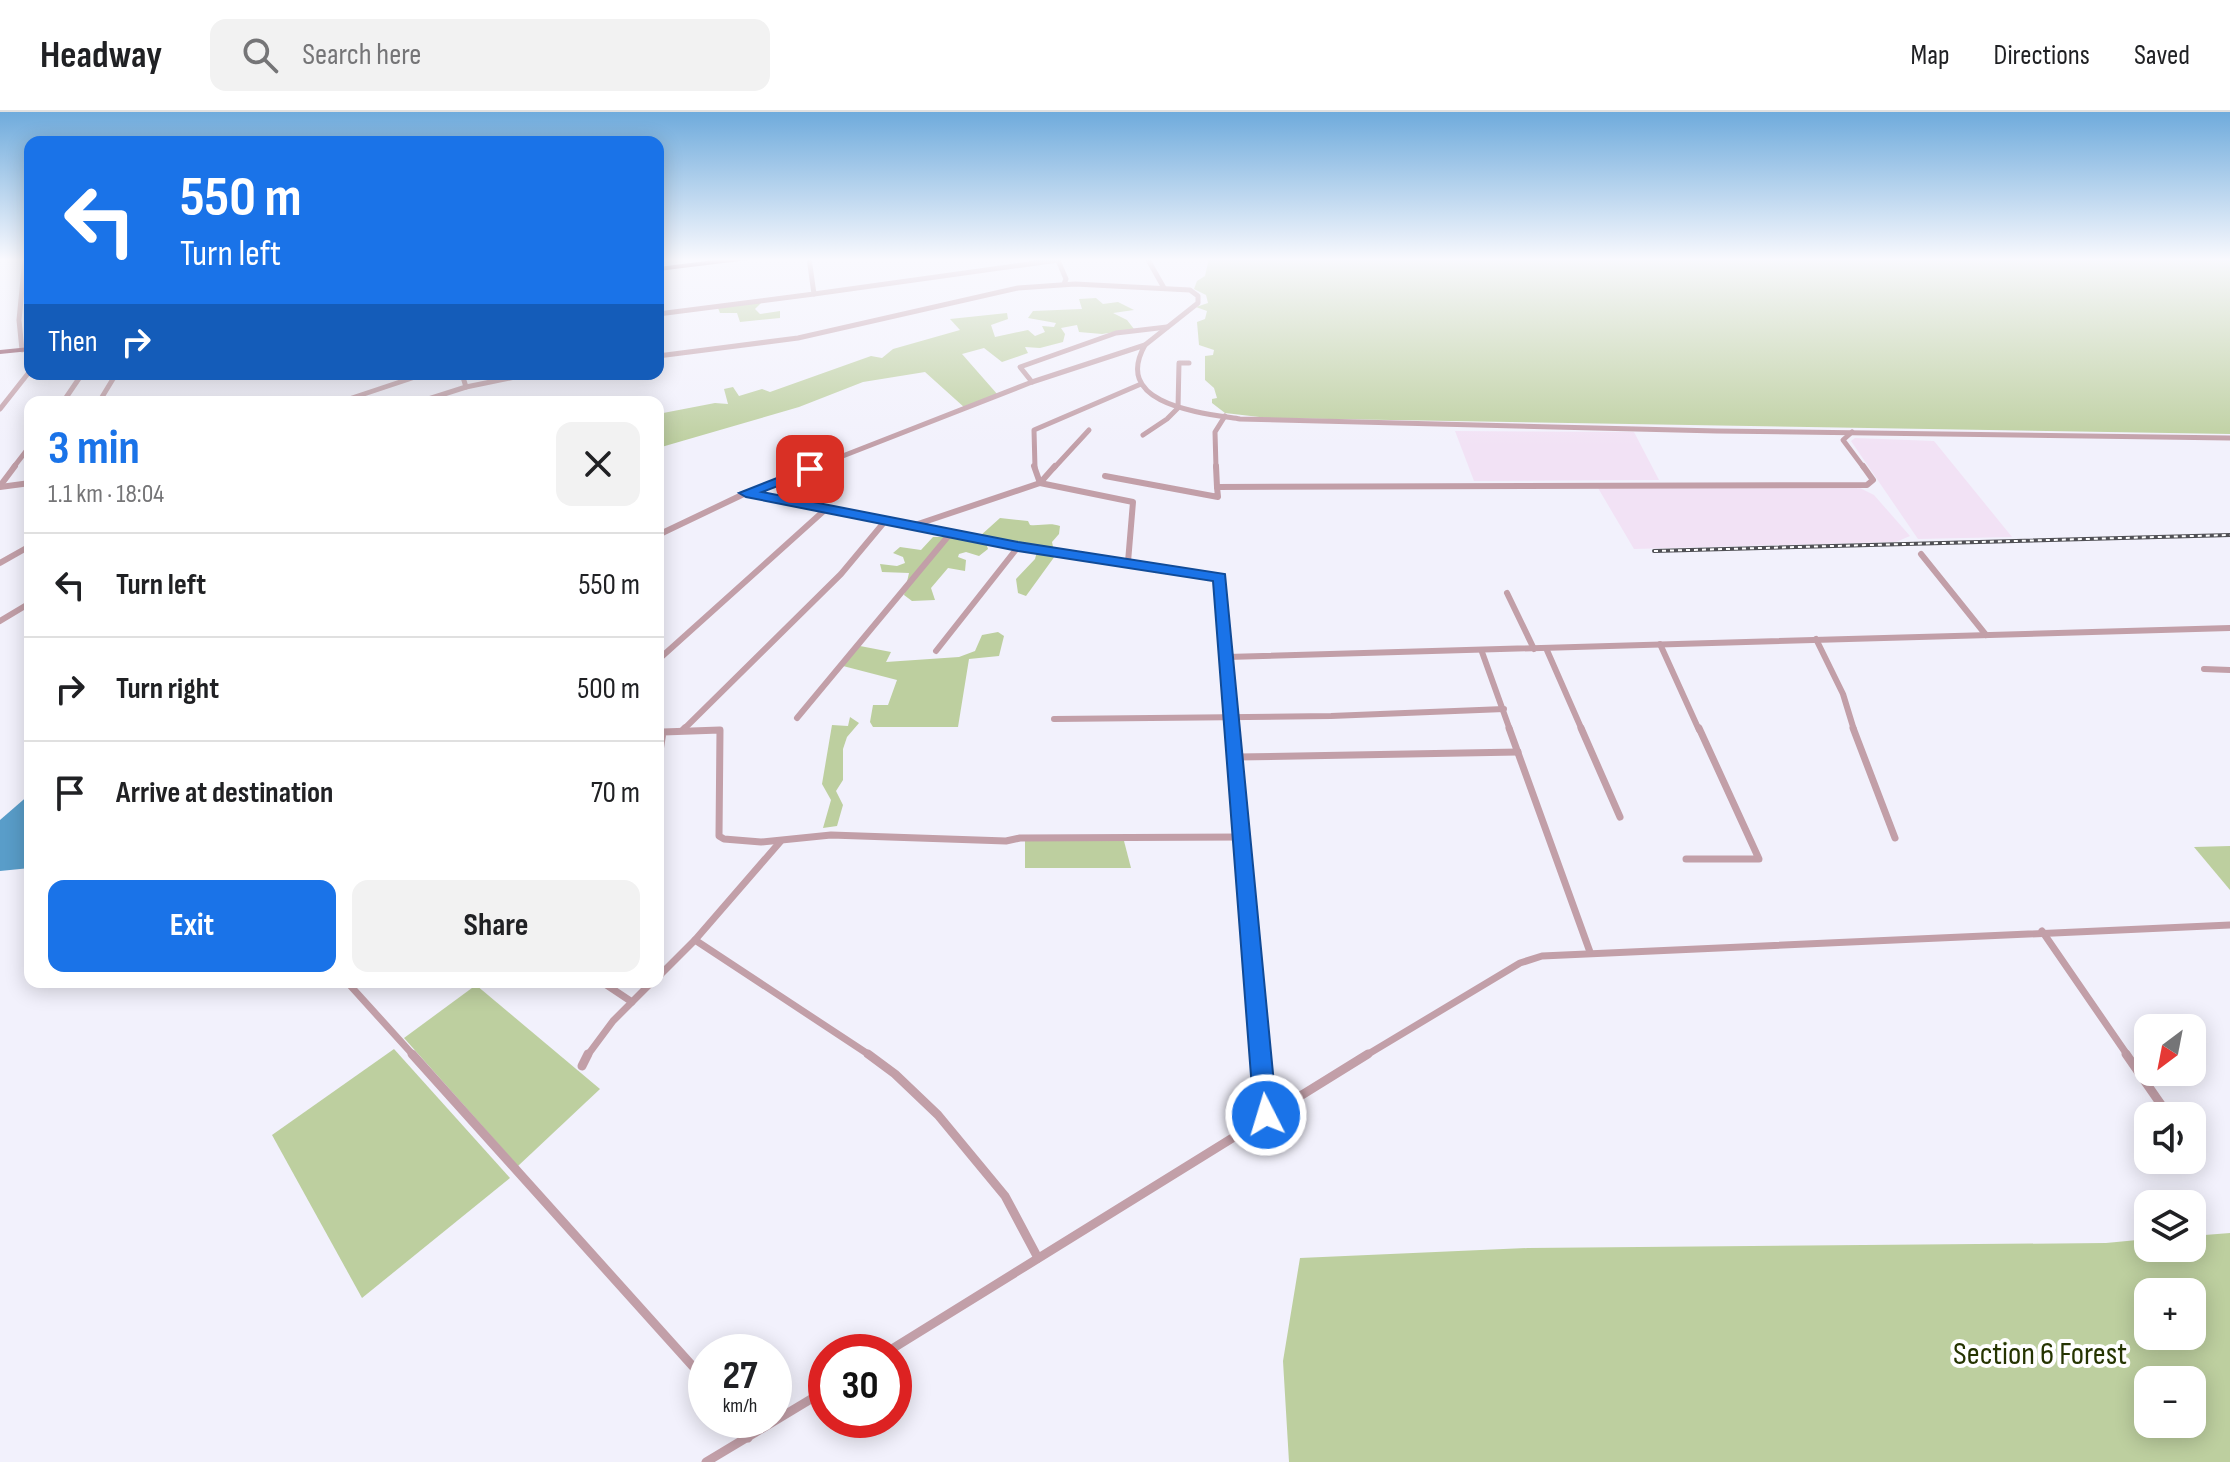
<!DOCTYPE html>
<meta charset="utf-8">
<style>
body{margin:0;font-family:"Sofia Sans Condensed",sans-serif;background:#f2f2f2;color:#202124;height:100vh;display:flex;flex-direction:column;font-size:30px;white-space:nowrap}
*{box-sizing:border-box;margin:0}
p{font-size:26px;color:#757577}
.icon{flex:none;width:44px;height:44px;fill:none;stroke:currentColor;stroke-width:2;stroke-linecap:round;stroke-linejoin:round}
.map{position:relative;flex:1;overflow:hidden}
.panel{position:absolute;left:24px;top:284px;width:640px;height:592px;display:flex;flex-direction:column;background:#fff;border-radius:16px;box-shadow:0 4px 20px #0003}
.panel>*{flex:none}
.hud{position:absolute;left:24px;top:24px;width:640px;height:244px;border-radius:16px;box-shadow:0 4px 20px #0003;background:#1a73e8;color:#fff;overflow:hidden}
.needle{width:52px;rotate:212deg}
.tools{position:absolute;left:2134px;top:902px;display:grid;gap:16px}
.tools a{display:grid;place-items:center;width:72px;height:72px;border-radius:16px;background:#fff;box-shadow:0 4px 20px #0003;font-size:40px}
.speed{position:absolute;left:688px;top:1222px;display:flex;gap:16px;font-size:40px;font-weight:700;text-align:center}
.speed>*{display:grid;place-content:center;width:104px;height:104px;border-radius:50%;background:#fff;box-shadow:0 4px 20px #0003;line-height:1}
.speed small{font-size:20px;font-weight:400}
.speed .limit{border:12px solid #d22;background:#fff;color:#111}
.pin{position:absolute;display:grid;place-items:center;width:68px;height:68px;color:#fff;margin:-34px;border-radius:16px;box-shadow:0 4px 12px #0006}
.me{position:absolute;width:88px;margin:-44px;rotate:355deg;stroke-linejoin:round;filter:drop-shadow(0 0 6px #0008)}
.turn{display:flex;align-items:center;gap:28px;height:168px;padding:0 24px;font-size:36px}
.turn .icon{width:104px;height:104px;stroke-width:2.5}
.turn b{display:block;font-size:56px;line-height:68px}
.then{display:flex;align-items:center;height:76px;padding:0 24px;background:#0003;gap:16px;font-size:30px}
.round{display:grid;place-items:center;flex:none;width:84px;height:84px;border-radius:16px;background:#f2f2f2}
.head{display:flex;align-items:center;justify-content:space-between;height:136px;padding:0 24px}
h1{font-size:48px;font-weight:700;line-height:60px;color:#1a73e8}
.button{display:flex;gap:16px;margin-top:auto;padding:16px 24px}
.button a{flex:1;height:92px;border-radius:16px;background:#1a73e8;color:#fff;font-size:32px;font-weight:700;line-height:92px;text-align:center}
.button a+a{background:#f2f2f2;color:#202124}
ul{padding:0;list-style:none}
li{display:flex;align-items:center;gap:24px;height:104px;padding:0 24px;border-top:2px solid #e0e0e0}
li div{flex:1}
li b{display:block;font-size:30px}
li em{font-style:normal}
header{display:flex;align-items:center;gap:48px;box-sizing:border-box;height:112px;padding:0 40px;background:#fff;border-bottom:2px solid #e0e0e0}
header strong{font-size:38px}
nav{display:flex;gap:44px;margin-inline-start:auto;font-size:28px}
.search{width:560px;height:72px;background:#f2f2f2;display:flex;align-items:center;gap:20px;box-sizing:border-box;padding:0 28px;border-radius:16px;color:#757577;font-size:30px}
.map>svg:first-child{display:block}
.commercial{fill:#f2e2f5}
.green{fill:#bdcf9f;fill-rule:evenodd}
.water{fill:#599dc9}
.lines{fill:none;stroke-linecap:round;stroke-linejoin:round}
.street-far3{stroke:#c29fa8;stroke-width:5}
.street-far2{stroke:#c29fa8;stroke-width:6}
.street-far1{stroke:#c29fa8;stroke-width:7}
.street{stroke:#c29fa8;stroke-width:9}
.highway{fill:#844055;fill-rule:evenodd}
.rail-casing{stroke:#505055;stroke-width:4}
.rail{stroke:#fff;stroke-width:2;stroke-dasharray:4;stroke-linecap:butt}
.route{fill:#1a73e8;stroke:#114b97;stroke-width:2}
.labels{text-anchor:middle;stroke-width:8;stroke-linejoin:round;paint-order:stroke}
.near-park-label{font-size:32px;fill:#253401;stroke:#fff}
</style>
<header>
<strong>Headway</strong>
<div class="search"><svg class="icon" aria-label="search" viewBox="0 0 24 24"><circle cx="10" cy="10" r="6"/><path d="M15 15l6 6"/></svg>Search here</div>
<nav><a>Map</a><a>Directions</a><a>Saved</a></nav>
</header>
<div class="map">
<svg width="2230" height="1350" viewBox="0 0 2230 1350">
<rect width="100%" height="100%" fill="#f2f1fc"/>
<!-- commercial -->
<g class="commercial">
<path d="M1455 319 1634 320 1659 368 1474 369Z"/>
<path d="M1855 326 1934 329 2012 425 1918 427 1851 329Z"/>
<path d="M1598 376H1860L1874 383 1910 424 1896 430 1634 437Z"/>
</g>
<!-- green -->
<g class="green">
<path d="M1209 146H2230V322L1268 306 1225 301 1212 291V287L1217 286 1214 276 1205 268V244L1213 243 1214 238 1199 233 1197 210 1205 207 1207 199 1196 195 1208 191 1206 183 1194 177 1197 169 1205 164Z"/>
<path d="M1096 186 1103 192 1118 190 1134 198 1113 201 1127 208 1134 217 1102 222 1079 220 1077 213 1061 216 1065 222 1063 230 1040 236 1025 235 1028 241 1002 250 984 236 962 242 998 283 965 296 925 260 863 270 799 295 658 336V302L715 291 728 292 724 277 733 275 739 284 762 277 770 280 871 244 882 246 893 237 960 218 950 207 1007 201 1008 207 991 213 995 225 1028 218 1035 224 1045 220 1042 214 1054 215 1056 211 1028 206 1033 199 1082 197 1079 187Z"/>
<path d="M763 189 755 197 760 202 780 199V206L740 210 737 201H720L718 196Z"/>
<path d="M1000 406 1028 409 1030 413C1041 414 1050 410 1060 414L1059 422 1052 430 1055 444 1026 484 1018 481 1016 467 1035 447 1038 436 986 431 988 437 979 444 966 440 959 442 958 445 966 448 965 459 948 456 931 476 935 488 912 489 904 483 909 461 882 460 880 452 897 454 905 451 903 445 893 441 900 435 921 438 933 425H957L960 419 980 424Z"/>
<path d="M998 520 1004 524 999 544 969 547 958 615H873L870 610 873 593H888L897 568 843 554 860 534 891 540 886 550 959 545 975 539 982 523Z"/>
<path d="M850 605 859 611 847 625 843 637V668L836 679 843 693 837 714 823 716 831 688 822 672 832 613 848 614Z"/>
<path d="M1025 728 1124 729 1131 756H1025Z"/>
<path d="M2230 734V778L2194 735Z"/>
<path d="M476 873 600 977 518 1054 404 926Z"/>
<path d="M394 937 510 1066 362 1186 272 1023Z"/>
<path d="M2230 1121V1350H1289L1283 1249 1300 1146 1528 1136 2106 1131 2148 1127V1136H2192V1124ZM2148 1180H2192V1224H2148ZM2148 1268H2192V1312H2148Z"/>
</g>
<!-- water -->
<path class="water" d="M30 682V756L0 759V708Z"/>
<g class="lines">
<!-- street-far3 -->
<g class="street-far3">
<path d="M1057 146 1066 167 1064 172"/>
<path d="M1147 146 1164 176"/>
<path d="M814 182 1058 148"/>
<path d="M658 202 814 182 809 146"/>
<path d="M1145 233C1111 293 1202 301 1240 307L1717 319 2230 326"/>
<path d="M22 238 19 208 25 146"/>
<path d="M658 244 798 226 1018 176 1075 172 1190 178 1198 184V191L1145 233 1032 270 812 356"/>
<path d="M462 262 466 275"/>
<path d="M1032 270 1020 255 1116 221 1167 215"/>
<path d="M63 290 82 262"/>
<path d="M99 290 116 262"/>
<path d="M340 290 424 262"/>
<path d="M419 290 466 275 530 262"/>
<path d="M0 297 30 259"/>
<path d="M1852 320 1843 328 1864 356"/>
<path d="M1143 323 1167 307 1178 296 1179 251H1189"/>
<path d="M13 356 30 334"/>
<path d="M1035 356 1034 318 1141 272"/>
<path d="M1054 356 1089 318"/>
<path d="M1216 356 1215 320 1225 304"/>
</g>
<!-- street-far2 -->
<g class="street-far2">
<path d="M1034 354 1040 371"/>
<path d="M1216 354 1217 375"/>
<path d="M1105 364 1218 385 1217 375 1867 373 1873 368 1863 354"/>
<path d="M1040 371 1133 390 1128 450"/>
<path d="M0 374 15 354"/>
<path d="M0 375 30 371"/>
<path d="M751 380 817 354"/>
<path d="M915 413 1040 371 1055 354"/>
<path d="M658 423 746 381 1018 435 1220 465 1233 618"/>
<path d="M1921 442 1986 523"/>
<path d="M0 451 30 434"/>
<path d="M1507 481 1534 537"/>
<path d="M0 509 30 491"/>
<path d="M1816 527 1843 582 1854 618"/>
<path d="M1660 532 1699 618"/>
<path d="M1546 536 1582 618"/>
<path d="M936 539 1018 435"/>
<path d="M1482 540 1510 618"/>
<path d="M1227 545 2230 516"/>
<path d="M658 548 827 396"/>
<path d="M2204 557 2230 558"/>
<path d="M797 606 950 422"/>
<path d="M1054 607 1331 604 1504 597"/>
<path d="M683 618 841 462 886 408"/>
</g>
<!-- street-far1 -->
<g class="street-far1">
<path d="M1233 616 1261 944"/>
<path d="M1509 616 1590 840"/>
<path d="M1581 616 1620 705"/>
<path d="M1853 616 1895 726"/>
<path d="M683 618 685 616"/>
<path d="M1237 645 1518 640"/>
<path d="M658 652 663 620 720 618 719 724 724 727 761 730 831 723 1006 729 1020 726 1241 725"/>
<path d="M1686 747H1759L1699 616"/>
<path d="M2042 819 2128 944"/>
<path d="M695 828 871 944"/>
<path d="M658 865 695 828 780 730"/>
<path d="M347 870 414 944"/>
<path d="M602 870 632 890"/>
<path d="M587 944 613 909 652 870"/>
<path d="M1365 944 1520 851 1542 844 2230 813"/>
</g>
<!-- street -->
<g class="street">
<path d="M412 942 706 1269"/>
<path d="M868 942 895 962 938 1003 1005 1084 1038 1146"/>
<path d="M1261 942 1266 1003"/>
<path d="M2126 942 2169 1004"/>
<path d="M582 954 588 942"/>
<path d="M887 1240 1368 942"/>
<path d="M738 1308 748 1326"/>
<path d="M706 1350 826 1278"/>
</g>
<!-- highway -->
<g class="highway">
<path d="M731 146H752L748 148 658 159V155Z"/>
<path d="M30 235V239L0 242V238Z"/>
</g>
<!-- rail casing -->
<g class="rail-casing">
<path id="rail" d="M1654 439 2230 423"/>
</g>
<!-- rail -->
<use href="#rail" class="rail"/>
</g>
<!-- sky -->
<linearGradient id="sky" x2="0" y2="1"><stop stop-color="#6fabdc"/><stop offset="0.44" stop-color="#f9f9fe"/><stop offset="1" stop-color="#f9f9fe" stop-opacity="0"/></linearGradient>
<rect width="2230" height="335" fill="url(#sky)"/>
<!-- route -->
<path class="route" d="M810 353 817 357 815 360 762 380 1018 430 1225 462 1277 1003 1274 1010 1266 1013 1258 1010 1254 1003 1213 469 1018 439 746 385 739 381Z"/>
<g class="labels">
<!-- near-park labels -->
<g class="near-park-label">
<text x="2040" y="1252">Section 6 Forest</text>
</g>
</g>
</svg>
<div class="tools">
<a><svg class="needle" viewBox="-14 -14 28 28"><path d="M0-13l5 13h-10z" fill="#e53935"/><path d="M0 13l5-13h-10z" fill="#757577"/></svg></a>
<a><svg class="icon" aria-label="sound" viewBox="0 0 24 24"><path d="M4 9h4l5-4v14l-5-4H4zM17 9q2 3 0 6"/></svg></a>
<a><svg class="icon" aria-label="layers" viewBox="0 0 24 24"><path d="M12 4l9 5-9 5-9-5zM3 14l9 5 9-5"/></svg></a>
<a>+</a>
<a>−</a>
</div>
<div class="speed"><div>27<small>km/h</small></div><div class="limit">30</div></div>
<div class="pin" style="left:810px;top:357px;background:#d93025"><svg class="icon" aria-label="arrive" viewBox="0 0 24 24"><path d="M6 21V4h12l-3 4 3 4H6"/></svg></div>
<svg class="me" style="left:1266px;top:1003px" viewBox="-20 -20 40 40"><circle r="17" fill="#1a73e8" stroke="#fff" stroke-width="3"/><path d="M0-11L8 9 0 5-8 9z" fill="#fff"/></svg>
<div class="hud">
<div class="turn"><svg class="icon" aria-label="left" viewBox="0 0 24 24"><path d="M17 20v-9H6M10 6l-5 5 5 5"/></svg><div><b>550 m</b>Turn left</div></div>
<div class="then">Then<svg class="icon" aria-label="right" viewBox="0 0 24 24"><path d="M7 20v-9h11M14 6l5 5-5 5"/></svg></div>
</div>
<section class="panel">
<div class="head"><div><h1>3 min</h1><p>1.1 km · 18:04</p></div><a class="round"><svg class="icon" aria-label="close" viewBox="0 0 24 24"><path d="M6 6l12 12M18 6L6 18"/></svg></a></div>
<ul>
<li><svg class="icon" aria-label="left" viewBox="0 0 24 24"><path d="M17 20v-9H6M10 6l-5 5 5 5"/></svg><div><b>Turn left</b></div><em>550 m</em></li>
<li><svg class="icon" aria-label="right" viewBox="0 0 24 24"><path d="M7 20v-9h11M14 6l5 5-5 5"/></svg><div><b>Turn right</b></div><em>500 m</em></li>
<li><svg class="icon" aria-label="arrive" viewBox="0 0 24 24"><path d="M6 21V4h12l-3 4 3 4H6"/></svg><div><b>Arrive at destination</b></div><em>70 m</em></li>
</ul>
<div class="button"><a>Exit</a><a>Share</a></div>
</section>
</div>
